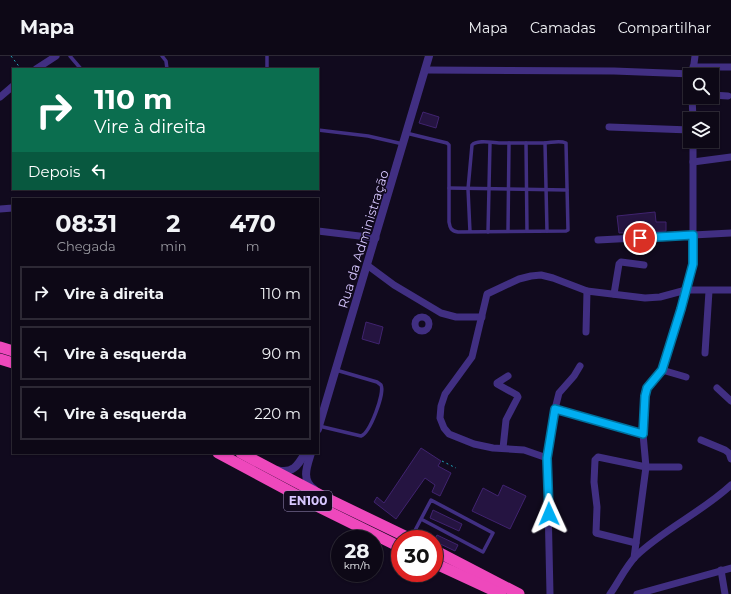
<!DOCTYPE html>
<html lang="pt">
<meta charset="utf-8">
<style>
body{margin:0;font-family:Montserrat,sans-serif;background:#1b1623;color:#f1f3f6;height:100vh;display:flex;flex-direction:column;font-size:15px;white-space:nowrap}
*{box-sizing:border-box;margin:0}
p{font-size:13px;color:#9a9aa1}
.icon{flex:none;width:22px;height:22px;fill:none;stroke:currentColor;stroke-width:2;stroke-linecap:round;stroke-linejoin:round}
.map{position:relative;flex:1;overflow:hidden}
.sheet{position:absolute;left:12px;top:142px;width:307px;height:256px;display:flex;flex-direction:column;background:#0d0816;border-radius:0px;box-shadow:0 1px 3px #0004,0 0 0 1px #2d2935}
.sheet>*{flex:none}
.guide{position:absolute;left:12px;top:12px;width:307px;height:122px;border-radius:0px;box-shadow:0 1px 3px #0004,0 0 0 1px #2d2935;background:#0b6e4f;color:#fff;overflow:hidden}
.tools{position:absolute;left:683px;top:12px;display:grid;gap:8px}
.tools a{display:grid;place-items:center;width:36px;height:36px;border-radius:0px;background:#0d0816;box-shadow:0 1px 3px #0004,0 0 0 1px #2d2935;font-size:20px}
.speed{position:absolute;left:331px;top:474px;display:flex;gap:8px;font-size:20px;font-weight:700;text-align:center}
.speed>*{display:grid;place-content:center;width:52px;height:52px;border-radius:50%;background:#0d0816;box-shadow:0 1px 3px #0004,0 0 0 1px #2d2935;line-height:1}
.speed small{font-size:10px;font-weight:400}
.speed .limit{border:6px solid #d22;background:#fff;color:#111}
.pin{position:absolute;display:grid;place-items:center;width:34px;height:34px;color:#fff;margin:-17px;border:2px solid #fff;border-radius:50%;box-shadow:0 1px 4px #0007}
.me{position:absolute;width:44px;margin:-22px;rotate:359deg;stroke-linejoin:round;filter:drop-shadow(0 0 3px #0008)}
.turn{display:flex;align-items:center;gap:14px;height:84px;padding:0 16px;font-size:18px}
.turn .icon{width:52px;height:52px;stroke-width:2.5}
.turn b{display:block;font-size:28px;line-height:34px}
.then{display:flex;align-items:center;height:38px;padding:0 16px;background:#0003;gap:8px;font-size:15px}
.eta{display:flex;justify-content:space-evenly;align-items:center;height:68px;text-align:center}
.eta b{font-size:24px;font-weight:700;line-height:28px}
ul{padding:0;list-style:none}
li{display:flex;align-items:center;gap:12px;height:54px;margin:0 8px 6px;padding:0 8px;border:2px solid #2d2935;border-radius:0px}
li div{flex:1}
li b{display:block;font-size:15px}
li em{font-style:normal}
header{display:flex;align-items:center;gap:24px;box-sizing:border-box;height:56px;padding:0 20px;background:#0d0816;border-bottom:1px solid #2d2935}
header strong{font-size:19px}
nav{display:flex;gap:22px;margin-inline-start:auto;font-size:14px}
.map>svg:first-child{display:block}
.building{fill:#251441;stroke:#40236f}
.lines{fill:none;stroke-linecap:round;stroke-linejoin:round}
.path{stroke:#20a7ba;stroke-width:1;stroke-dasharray:2 3;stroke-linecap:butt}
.service{stroke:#412f82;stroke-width:3.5}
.minor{stroke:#412f82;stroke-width:7}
.tertiary{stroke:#412f82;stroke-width:8}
.trunk{stroke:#ee48bc;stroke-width:11}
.route-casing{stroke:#00719d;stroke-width:10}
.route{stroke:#00aef2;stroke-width:7}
.labels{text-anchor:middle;stroke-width:3;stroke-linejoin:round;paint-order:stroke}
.shield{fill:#110a1e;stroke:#9c8ebc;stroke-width:1}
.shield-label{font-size:12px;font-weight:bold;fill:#d7c7ff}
.street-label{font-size:13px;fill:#d7c7ff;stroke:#110a1e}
</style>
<header>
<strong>Mapa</strong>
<nav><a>Mapa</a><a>Camadas</a><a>Compartilhar</a></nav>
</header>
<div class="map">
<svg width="731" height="538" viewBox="0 0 731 538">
<rect width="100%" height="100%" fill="#110a1e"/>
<!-- building -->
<g class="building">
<path d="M423 56 439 61 436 72 419 67Z"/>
<path d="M655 156 656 166H666V175L619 177 617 160Z"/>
<path d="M366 266 383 271 379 288 362 283Z"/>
<path d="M421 392 441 405 438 410 451 417 440 440 432 436 435 429 425 422 396 463 374 446 377 441 384 447Z"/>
<path d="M503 429 526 440 510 473 472 455 483 432 498 440Z"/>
<path d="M433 454 462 468 459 475 430 462Z"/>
<path d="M437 479 458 489 455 495 434 485Z"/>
</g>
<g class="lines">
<!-- path -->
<g class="path">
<path d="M11 0 21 13"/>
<path d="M442 405 456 412"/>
</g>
<!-- service -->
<g class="service">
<path d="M70 0 81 13"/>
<path d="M162 0 166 5 167 13"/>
<path d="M267 0V13"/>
<path d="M318 74 368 80 403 88"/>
<path d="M406 77 447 87 449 89V166C450 172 451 175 458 176L566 175 568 174 566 87C559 84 551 87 544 87 530 87 516 87 502 87 494 87 477 83 472 89L468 133 470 176"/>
<path d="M526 87 527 175"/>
<path d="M545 87 547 175"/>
<path d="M449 132 567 134"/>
<path d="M508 175 509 87"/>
<path d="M488 176 490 87"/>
<path d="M319 370 361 380C370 377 385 337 381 329L377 326 336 314"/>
<path d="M411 482 431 444 493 477 483 496 421 463"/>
</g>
<!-- minor -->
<g class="minor">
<path d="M693 11H731"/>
<path d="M36 13 56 0"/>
<path d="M425 14 614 15 692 18"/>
<path d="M693 15 695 0"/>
<path d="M712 39 728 40"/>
<path d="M0 41 13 30"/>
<path d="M692 41 693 63"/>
<path d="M609 71 690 74"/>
<path d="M693 106 731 101"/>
<path d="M0 153 13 152"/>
<path d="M318 175 376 182"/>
<path d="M598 184 731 177"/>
<path d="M367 209 394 229 441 257 456 261H482"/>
<path d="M614 238 619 208 621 206 644 209"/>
<circle cx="422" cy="268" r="7"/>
<path d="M586 276 587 235"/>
<path d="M705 297 709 235"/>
<path d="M662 314 686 321"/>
<path d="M717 332 731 345"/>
<path d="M555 353 643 378"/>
<path d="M701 384 725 394 729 397 731 403"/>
<path d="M503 392 506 364 518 341 517 339 497 328V327L508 320"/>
<path d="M547 402 524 394 493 392 474 388 449 378 444 372 440 362 441 350 445 338 472 301 487 238 519 223 531 220 541 219 553 222 587 235 645 242 660 241 686 234H731"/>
<path d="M636 487 596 477 597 451 594 426 595 404 598 401 646 411H679"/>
<path d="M634 502 646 411 643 378 645 340 647 331 662 314 681 253 693 208V85"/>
<path d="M721 514 725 538"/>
<path d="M550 538 547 402 555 353 559 337 574 320 580 310"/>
<path d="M610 538C618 527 626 510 636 500 664 473 702 456 731 429"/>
<path d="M637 538 731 512"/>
</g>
<!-- tertiary -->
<g class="tertiary">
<path d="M318 373 429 0"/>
<path d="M311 397C307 410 301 424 314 433"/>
<path d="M277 414C292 418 298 410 305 397"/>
</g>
<!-- trunk -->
<g class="trunk">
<path d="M0 291 13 295"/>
<path d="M0 303 13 307"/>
<path d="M218 397 319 451 400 491"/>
<path d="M241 397 330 444 411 483"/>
<path d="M434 494 519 538"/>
<path d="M434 507 501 538"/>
</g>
</g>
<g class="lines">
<!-- route casing -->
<g class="route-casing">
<path id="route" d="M549 458 547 402 555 353 643 378 645 340 647 332 662 314 681 253 693 208V179L640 182"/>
</g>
<!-- route -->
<use href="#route" class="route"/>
</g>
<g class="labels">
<!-- shield labels -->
<rect class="shield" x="284" y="435" width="48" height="20" rx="3"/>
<g class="shield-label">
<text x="308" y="449">EN100</text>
</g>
<!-- street labels -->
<g class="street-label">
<text transform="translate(363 183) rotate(-73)" y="5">Rua da Administração</text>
</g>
</g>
</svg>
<div class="tools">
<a><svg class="icon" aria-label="search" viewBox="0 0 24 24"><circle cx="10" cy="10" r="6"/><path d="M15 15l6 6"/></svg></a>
<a><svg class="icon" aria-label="layers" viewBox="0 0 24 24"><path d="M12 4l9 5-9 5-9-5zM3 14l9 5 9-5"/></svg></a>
</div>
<div class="speed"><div>28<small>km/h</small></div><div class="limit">30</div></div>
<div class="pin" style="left:640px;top:182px;background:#d93025"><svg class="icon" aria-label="arrive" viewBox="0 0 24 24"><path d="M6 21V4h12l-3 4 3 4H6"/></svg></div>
<svg class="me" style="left:549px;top:458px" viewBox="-20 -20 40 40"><path d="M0-17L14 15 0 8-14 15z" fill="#00aef2" stroke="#fff" stroke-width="4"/></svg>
<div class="guide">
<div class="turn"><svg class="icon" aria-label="right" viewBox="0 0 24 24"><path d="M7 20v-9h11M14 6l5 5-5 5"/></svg><div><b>110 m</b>Vire à direita</div></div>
<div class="then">Depois<svg class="icon" aria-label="left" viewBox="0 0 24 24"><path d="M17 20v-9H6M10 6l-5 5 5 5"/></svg></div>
</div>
<section class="sheet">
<div class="eta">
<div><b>08:31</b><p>Chegada</p></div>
<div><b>2</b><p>min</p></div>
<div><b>470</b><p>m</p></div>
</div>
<ul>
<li><svg class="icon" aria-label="right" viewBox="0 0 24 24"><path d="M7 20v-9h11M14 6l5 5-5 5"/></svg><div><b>Vire à direita</b></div><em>110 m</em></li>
<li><svg class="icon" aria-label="left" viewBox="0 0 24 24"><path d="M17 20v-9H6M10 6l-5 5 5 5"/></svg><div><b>Vire à esquerda</b></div><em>90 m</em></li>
<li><svg class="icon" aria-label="left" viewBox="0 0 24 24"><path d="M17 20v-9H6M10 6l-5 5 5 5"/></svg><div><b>Vire à esquerda</b></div><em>220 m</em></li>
</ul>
</section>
</div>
